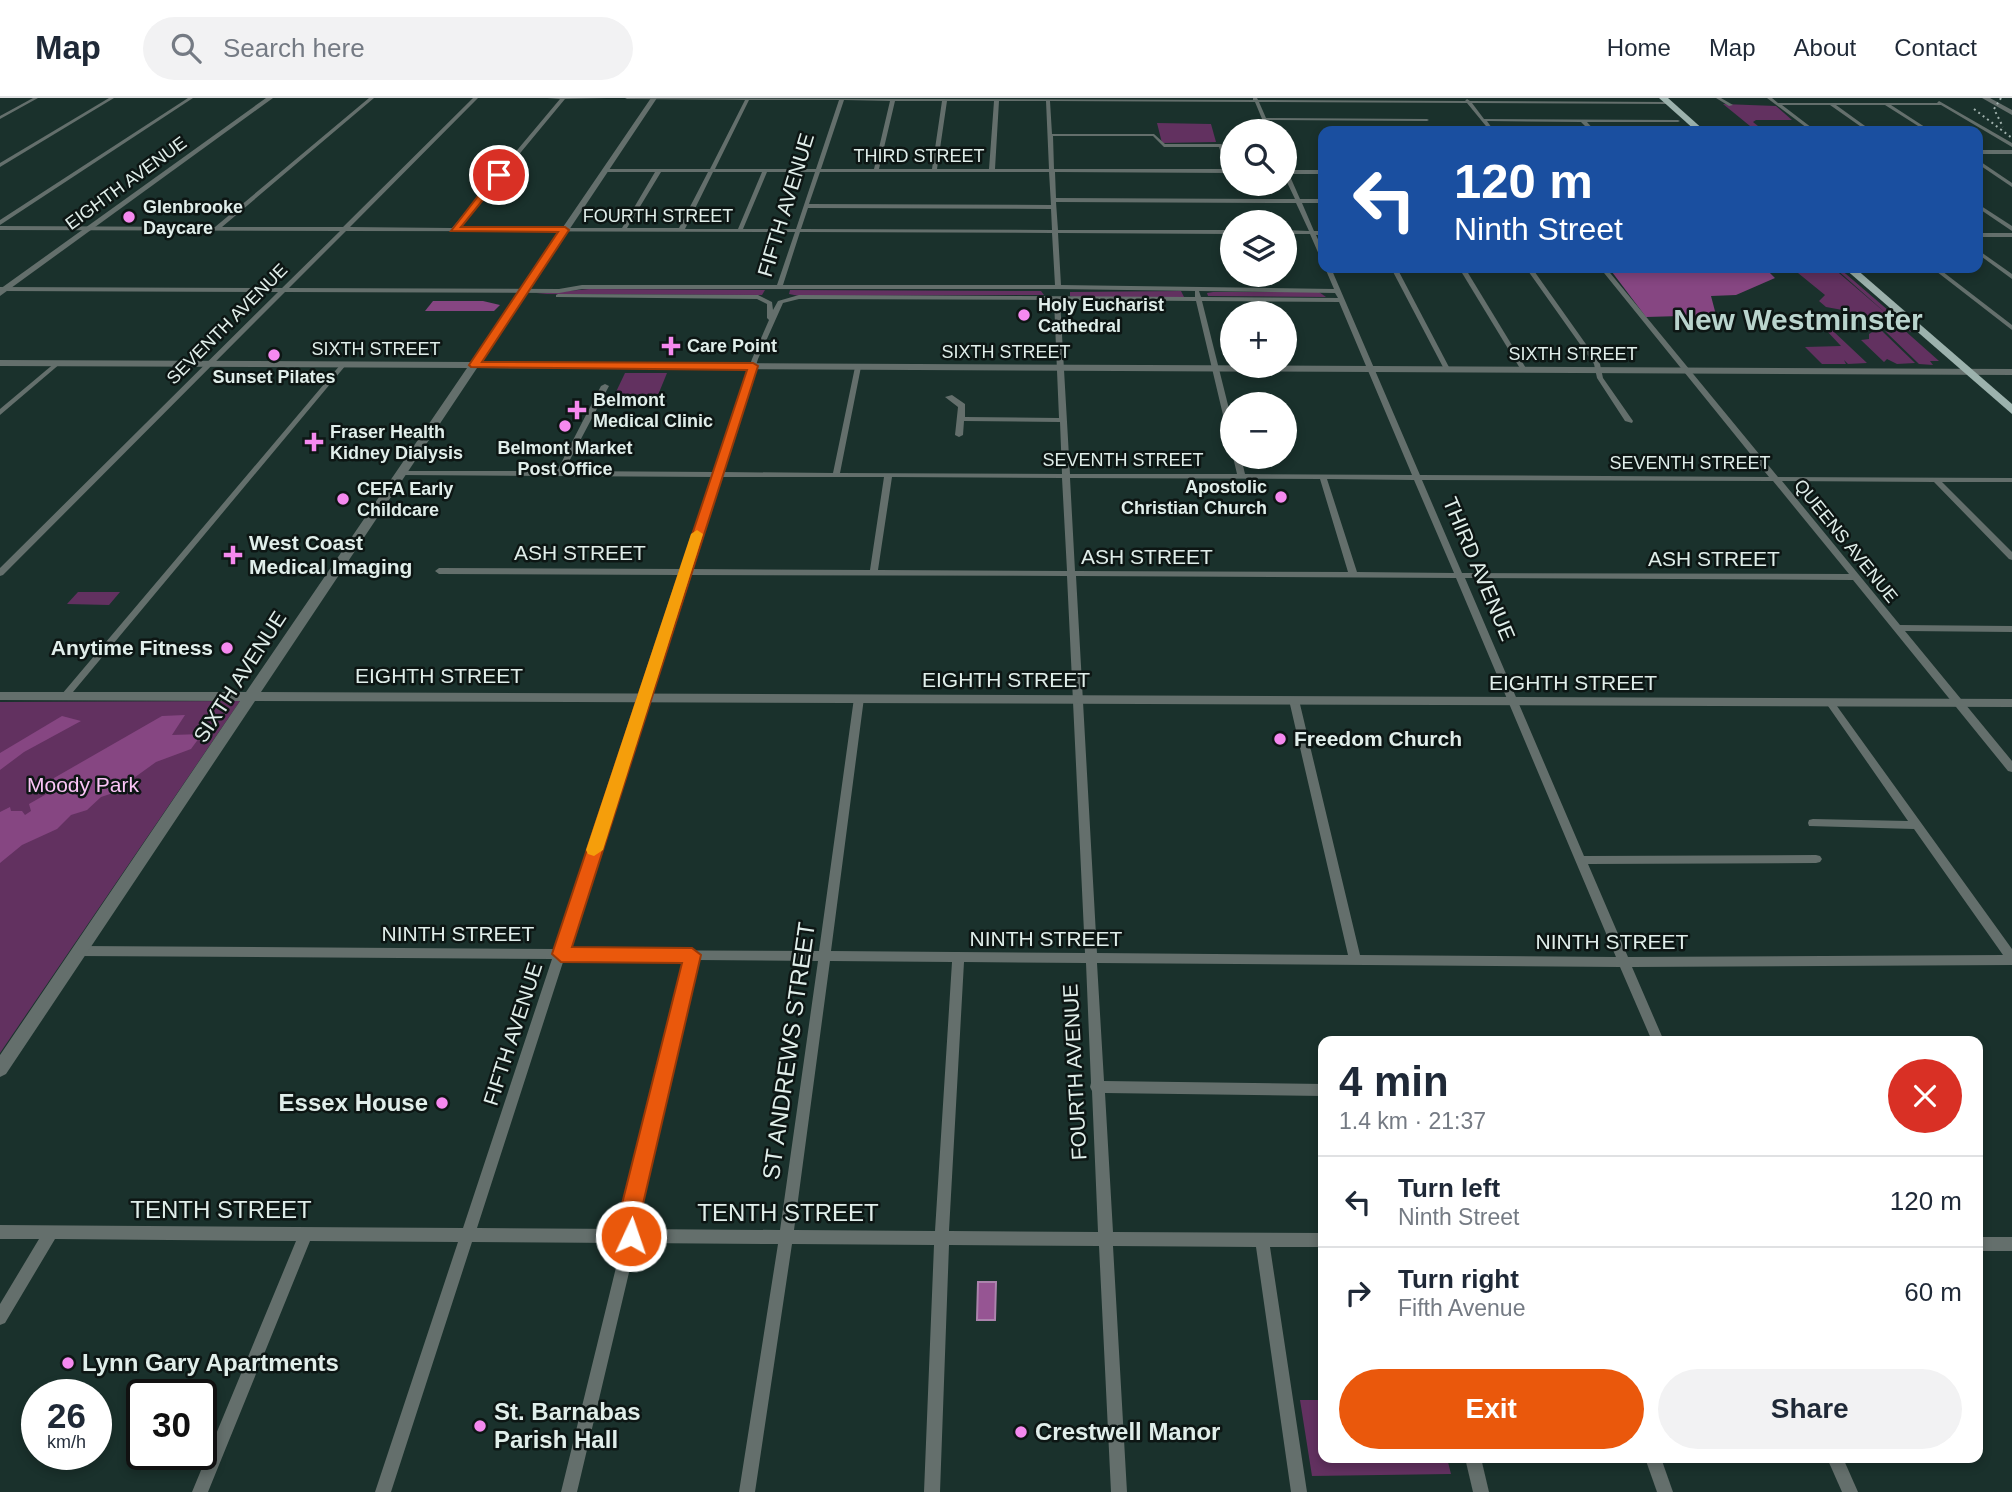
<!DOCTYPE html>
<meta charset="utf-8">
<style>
body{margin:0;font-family:Helvetica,sans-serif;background:#f2f2f3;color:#1f2937;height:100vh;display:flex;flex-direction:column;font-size:26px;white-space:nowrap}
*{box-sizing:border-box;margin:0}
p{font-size:23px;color:#747a83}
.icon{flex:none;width:38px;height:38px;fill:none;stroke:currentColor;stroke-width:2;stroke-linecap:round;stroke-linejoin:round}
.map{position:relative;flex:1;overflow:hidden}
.details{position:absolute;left:1318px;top:938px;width:665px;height:427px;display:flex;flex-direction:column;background:#fff;border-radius:14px;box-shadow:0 4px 10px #0003}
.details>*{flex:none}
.banner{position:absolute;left:1318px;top:28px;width:665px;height:147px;border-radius:14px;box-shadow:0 4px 10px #0003;background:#1a4fa0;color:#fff;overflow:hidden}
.buttons{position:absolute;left:1220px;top:21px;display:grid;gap:14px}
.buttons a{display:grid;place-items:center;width:77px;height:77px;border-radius:50%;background:#fff;box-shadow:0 4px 10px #0003;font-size:35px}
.speed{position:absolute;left:21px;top:1281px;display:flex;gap:14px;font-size:35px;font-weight:700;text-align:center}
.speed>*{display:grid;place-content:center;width:91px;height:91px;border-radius:50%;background:#fff;box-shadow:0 4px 10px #0003;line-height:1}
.speed small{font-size:18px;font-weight:400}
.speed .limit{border:4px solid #111;border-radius:10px;background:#fff;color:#111}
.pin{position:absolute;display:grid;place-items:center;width:60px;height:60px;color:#fff;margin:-30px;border:4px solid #fff;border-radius:50%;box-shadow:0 2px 7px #0007}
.me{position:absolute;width:77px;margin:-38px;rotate:3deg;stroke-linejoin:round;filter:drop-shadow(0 0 5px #0008)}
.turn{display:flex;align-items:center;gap:24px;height:147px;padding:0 21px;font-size:32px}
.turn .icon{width:91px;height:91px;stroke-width:2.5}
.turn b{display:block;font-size:49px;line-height:60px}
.round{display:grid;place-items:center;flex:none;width:74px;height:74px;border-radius:37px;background:#f2f2f3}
.head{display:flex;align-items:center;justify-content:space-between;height:119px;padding:0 21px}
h1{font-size:42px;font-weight:600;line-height:52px}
.action{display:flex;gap:14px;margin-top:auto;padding:14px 21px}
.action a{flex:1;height:80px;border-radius:42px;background:#ea580c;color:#fff;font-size:28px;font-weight:600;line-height:80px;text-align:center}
.action a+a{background:#f2f2f3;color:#1f2937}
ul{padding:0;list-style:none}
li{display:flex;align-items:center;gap:21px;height:91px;padding:0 21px;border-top:2px solid #e0e1e3}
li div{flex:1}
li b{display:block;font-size:26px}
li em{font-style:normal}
header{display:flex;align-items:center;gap:42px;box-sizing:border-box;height:98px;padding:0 35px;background:#fff;border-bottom:2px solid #e0e1e3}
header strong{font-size:33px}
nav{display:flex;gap:38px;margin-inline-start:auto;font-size:24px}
.search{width:490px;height:63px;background:#f2f2f3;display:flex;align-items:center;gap:18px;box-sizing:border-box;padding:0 24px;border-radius:38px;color:#747a83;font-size:26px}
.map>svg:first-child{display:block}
.green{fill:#623160}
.forest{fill:#864682}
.water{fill:#965593;stroke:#ac83ad;stroke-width:2}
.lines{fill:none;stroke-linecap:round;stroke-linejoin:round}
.minor{fill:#646f6c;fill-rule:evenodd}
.tertiary{fill:#646f6c;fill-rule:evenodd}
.primary{fill:#9cb2ad;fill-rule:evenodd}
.rail{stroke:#a0b1ad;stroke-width:2;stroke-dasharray:2 3.5;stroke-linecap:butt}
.route{fill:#ea580c;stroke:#983908;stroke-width:2}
.slow{fill:#f59e0b}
.poi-dot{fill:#f589ef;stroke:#0d1614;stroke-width:2.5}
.labels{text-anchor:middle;stroke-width:5;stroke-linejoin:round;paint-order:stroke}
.far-street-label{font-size:18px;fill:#e0eeea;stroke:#0d1614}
.far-poi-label{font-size:18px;font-weight:bold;fill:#e0eeea;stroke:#0d1614;text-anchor:start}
.street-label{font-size:21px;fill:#e0eeea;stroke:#0d1614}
.poi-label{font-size:21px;font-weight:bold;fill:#e0eeea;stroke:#0d1614;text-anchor:start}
.park-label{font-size:21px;fill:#fbc5f7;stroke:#0d1614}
.near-street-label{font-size:24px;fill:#e0eeea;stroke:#0d1614}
.near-poi-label{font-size:24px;font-weight:bold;fill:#e0eeea;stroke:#0d1614;text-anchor:start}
.far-town-label{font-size:30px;font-weight:bold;fill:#b9d4cd;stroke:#0d1614}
</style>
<header>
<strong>Map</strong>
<div class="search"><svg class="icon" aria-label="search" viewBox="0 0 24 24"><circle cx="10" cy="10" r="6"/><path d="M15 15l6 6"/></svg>Search here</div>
<nav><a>Home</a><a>Map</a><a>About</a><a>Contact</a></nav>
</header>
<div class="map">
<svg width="2012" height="1394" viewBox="0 0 2012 1394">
<rect width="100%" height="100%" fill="#1a312c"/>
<!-- green -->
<g class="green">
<path d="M1723 6 1776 8 1792 22H1756L1753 24 1758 28H1750Z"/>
<path d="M1157 25 1211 26 1216 44 1162 45Z"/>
<path d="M1800 170H1833L1888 217 1835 170H1839L1903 225 1874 218 1868 222 1846 218 1848 213 1826 209 1819 203 1825 197 1798 175Z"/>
<path d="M589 191 765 192 762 197 536 196Z"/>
<path d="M790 192 1041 193 1044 197 799 198 789 196Z"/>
<path d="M1181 193 1184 199H1074L1070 198V194Z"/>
<path d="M1213 194H1319L1326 199 1208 198 1207 195Z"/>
<path d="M1905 228 1912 234 1903 231 1939 263H1930L1933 267 1919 266 1885 233 1892 235 1893 229Z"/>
<path d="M1826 232H1832L1867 265 1848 266 1844 262 1846 266H1822L1805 249 1841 248Z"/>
<path d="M1876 232 1882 233 1915 265 1897 266 1887 261 1884 264 1861 242 1869 241V236Z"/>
<path d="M625 275H667L658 297 615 296Z"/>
<path d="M78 494H120L109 507 67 506Z"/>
<path d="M240 603 0 955V604Z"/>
<path d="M1300 1302H1323V1360H1447L1451 1376 1312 1378Z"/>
</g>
<!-- forest -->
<g class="forest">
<path d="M1609 170H1765L1775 180 1736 197 1711 198 1716 217 1646 219Z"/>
<path d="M433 203H483L500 207 494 213H425Z"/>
<path d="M185 617 172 637 202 636 191 651 156 664 113 695 101 699 87 712 71 717 57 731 22 747 0 765V714L10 709 11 713H22L25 717 31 713 29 706 50 694 54 680 162 618Z"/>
<path d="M62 618 81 623 24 654 0 672V655Z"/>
</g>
<!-- water -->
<path class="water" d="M978 1184H996L995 1222H977Z"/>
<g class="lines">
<!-- minor -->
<g class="minor">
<path d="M33 0H38L0 21V18Z"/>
<path d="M109 0H114L0 69V65Z"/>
<path d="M188 0H193L0 127V122Z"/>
<path d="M369 0H374L222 129H343L473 0H478L350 129 452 130 560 1 547 0H607L565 1 458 130H622L655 74H606L604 71H710L745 2 627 1 625 0 1253 2V0H1257L1258 2 1465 3 1467 1 1470 3 1670 4 1668 6 1472 5 1484 21 1678 22 1680 23 1678 24H1587L1595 33H1590L1581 24 1487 23 1494 33H1490L1467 5 1259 4 1266 20 1427 21 1429 22 1427 23 1267 22 1271 33H1267L1255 4 1050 3 1052 36H1154L1165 46H1221L1224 48 1232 71V75L1055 74 1056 100 1295 101 1284 78V70L1287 72H1323V76H1289L1300 101H1323V105H1302L1314 133H1323V137H1316L1323 152V161L1320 159 1310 136H1284V132L1309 133 1296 105 1056 104 1058 132H1232V136L1058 135 1061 187 1334 191 1325 170H1331L1420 377 1769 379 1600 170H1606L1778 379 2012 380V384H1942L2012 454V462L2009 461 1934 384 1782 383 1900 527 2012 528V534L1905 533 2012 663V674L2008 673 1853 482 1465 480 1584 758 1816 757 1820 758 1822 761 1820 764 1816 765 1588 766 1628 859 2003 857 1914 731 1809 728 1808 725 1809 722 1813 721 1908 723 1828 608 1826 606 1831 603 1834 604 2012 851V867L1632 869 1664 943H1652L1620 869 1097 865 1104 983 1323 986V998L1105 995 1113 1134 1323 1135V1149H1270L1307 1394H1291L1256 1149 1113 1148 1127 1394H1111L1099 1148 949 1147 940 1394H924L934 1147 792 1146 755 1394H739L778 1146 636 1145 577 1394H561L622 1145 472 1144 391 1394H375L458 1144 310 1143 208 1394H192L296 1143 55 1141 5 1225 0 1227V1206L39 1141H0V1127L463 1130 552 861 79 858 75 856 73 853 75 850 79 848 555 851 680 477 439 476 435 473 439 470 682 471 712 379 402 377 398 375 399 373H557L601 288 605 286 609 288 564 373 714 374 752 261 769 222 767 220V206L757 201 556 199V197L558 196 758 197 772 204 773 212 778 203 799 197 1195 199V193L1058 191H582L559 195 285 194 3 477 0 478V470L278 194 0 193V189L282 190 340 133 0 132V128L215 129ZM749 2H839L816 71H715ZM844 2 890 3 874 71H821ZM895 3H942L932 71H879ZM947 3H994L989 71H937ZM999 3H1046L1049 71H995ZM1053 38H1153L1164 49H1219L1226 71H1054ZM661 74H708L679 130H627ZM713 74H762L738 131H685ZM767 74H815L796 131H743ZM820 74H1049L1051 107 809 106ZM808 110 1051 111 1052 132 801 131ZM346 133 795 134 777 187H582L559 191 289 190ZM800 134 1052 135 1055 187H783ZM1199 193 1335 195 1338 200 1201 199ZM799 201 1054 202 1059 320 965 319V306L952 297 945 299 958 309 955 337 959 339 963 337 964 323 1060 324 1062 376 840 375 861 269 858 267 855 269 833 375 722 374 758 261 783 205ZM1060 202 1196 203 1228 338 1232 340V323L1202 203 1339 204 1412 377 1245 376 1241 359H1233L1237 376H1070ZM720 379H884L870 472 690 471ZM892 379 1062 380 1067 473 878 472ZM1070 380 1320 381 1348 474 1075 473ZM1327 381 1414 382 1454 475 1357 474ZM1422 382 1773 383 1849 476 1462 475ZM689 477 1067 478 1085 855 831 853 864 600 859 597 854 600 819 853 567 852ZM1076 478 1456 480 1616 859 1360 857 1299 602 1294 599 1289 602 1348 857 1097 855ZM564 861 685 862 625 1106 624 1131 477 1130ZM697 862 818 863 780 1132 638 1131 639 1106ZM830 863 952 864 935 1133 794 1132ZM964 864 1086 865 1091 985 1090 989 1092 993 1098 1134 949 1133Z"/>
<path d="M1716 0H1721L1733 7 1729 8Z"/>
<path d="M1767 0H1772L1778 5H1937L1939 3 2012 45V49L1941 7H1891L1931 33H1926L1885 7H1836L1872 33H1867L1830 7H1782L1816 33H1811Z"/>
<rect x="1978" y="52" width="34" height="4"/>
<path d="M1978 62 2012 85V89L1978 66Z"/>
<path d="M1978 106 2012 128V133L1978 110Z"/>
<rect x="1978" y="135" width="34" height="4"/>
<path d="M1978 152 2012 176V181L1978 156Z"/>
<path d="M1391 170H1397L1450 271 1449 272 1444 271Z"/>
<path d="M1459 170H1465L1527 272 1526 273 1521 272Z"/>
<path d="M1526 170H1532L1600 266 1603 280 1633 323 1632 325 1625 323 1597 280 1594 266Z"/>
<path d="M1932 170H1938L2012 227V232Z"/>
<path d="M56 264 61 265 0 317V311Z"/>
<path d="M341 266 346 267 68 600H62L60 598 62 596Z"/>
<rect x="1978" y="1139" width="34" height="14"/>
<path d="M1465 1360H1481L1489 1394H1473Z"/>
<path d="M1645 1360H1661L1673 1394H1657Z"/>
<path d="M1827 1360H1843L1858 1394H1842Z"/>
</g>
<!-- tertiary -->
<g class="tertiary">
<path d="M266 0H273L0 198V191Z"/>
<path d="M651 0H657L481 264 2012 271V277L477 270 261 594 2012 601V609L255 603 6 976 0 979V957L240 603 0 602V594H246L467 270 0 268V262L471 264Z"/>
<path d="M1982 0H1990L2012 12V17Z"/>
</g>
<!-- primary -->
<g class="primary">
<path d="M1659 0H1668L1705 33H1696Z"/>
<path d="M1844 170H1855L2012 306V316Z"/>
</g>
<!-- rail -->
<g class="rail">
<path d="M2001 0 1994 11 2003 29"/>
<path d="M1974 11 2012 40"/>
</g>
</g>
<!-- route -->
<path class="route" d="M496 75 503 77 461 129H565L569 132 482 264 753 265 758 268 572 849 692 850 701 857 643 1106 639 1145 631 1148 624 1145 620 1138 622 1106 682 865 561 864 552 856 747 272 471 269 469 267 558 134 451 133Z"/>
<!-- slow -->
<path class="slow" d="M697 432 703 436 603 752 594 758 588 756 586 752 691 436Z"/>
<!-- markers -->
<g class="poi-dot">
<circle cx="129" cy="119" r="7"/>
<circle cx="1024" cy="217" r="7"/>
<path d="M667.5 237.5h7v7h7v7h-7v7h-7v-7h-7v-7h7z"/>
<circle cx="274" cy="257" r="7"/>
<path d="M573.5 301.5h7v7h7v7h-7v7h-7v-7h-7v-7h7z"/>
<circle cx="565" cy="328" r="7"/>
<path d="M310.5 333.5h7v7h7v7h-7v7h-7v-7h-7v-7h7z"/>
<circle cx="1281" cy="399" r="7"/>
<circle cx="343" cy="401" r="7"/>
<path d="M229.5 446.5h7v7h7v7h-7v7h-7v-7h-7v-7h7z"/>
<circle cx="227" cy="550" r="7"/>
<circle cx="1280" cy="641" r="7"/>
<circle cx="442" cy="1005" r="7"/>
<circle cx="68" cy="1265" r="7"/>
<circle cx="480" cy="1328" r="7"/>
<circle cx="1021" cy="1334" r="7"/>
</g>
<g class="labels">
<!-- far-street labels -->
<g class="far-street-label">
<text x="919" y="64">THIRD STREET</text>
<text transform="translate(126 85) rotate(-36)" y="6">EIGHTH AVENUE</text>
<text x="658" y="124">FOURTH STREET</text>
<text transform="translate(227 226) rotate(-45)" y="6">SEVENTH AVENUE</text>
<text x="376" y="257">SIXTH STREET</text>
<text x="1006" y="260">SIXTH STREET</text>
<text x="1573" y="262">SIXTH STREET</text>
<text x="1123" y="368">SEVENTH STREET</text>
<text x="1690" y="371">SEVENTH STREET</text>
<text transform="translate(1846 443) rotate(51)" y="6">QUEENS AVENUE</text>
</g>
<!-- far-poi labels -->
<g class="far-poi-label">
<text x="143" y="115">Glenbrooke<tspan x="143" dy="21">Daycare</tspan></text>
<text x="1038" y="213">Holy Eucharist<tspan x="1038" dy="21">Cathedral</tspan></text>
<text x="687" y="254">Care Point</text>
<text x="274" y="285" text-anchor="middle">Sunset Pilates</text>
<text x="593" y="308">Belmont<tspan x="593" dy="21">Medical Clinic</tspan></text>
<text x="330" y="340">Fraser Health<tspan x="330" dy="21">Kidney Dialysis</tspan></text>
<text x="565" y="356" text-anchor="middle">Belmont Market<tspan x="565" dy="21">Post Office</tspan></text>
<text x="1267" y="395" text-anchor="end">Apostolic<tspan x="1267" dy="21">Christian Church</tspan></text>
<text x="357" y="397">CEFA Early<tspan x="357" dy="21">Childcare</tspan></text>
</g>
<!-- street labels -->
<g class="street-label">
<text transform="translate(786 107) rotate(-73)" y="7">FIFTH AVENUE</text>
<text x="580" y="462">ASH STREET</text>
<text x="1147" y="466">ASH STREET</text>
<text x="1714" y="468">ASH STREET</text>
<text transform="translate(1479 471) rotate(67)" y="7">THIRD AVENUE</text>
<text x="439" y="585">EIGHTH STREET</text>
<text transform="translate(240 579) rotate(-57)" y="7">SIXTH AVENUE</text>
<text x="1006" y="589">EIGHTH STREET</text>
<text x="1573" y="592">EIGHTH STREET</text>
<text x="458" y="843">NINTH STREET</text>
<text x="1046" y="848">NINTH STREET</text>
<text x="1612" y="851">NINTH STREET</text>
<text transform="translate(513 936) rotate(-72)" y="7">FIFTH AVENUE</text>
<text transform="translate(1075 974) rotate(-93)" y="7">FOURTH AVENUE</text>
</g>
<!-- poi labels -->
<g class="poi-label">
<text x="249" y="452">West Coast<tspan x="249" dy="24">Medical Imaging</tspan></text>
<text x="213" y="557" text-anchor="end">Anytime Fitness</text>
<text x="1294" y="648">Freedom Church</text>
</g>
<!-- park labels -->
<g class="park-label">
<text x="83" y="694">Moody Park</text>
</g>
<!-- near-street labels -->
<g class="near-street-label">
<text transform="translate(789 953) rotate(-82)" y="8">ST ANDREWS STREET</text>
<text x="221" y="1120">TENTH STREET</text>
<text x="788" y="1123">TENTH STREET</text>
</g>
<!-- near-poi labels -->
<g class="near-poi-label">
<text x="428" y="1013" text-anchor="end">Essex House</text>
<text x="82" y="1273">Lynn Gary Apartments</text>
<text x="494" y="1322">St. Barnabas<tspan x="494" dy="28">Parish Hall</tspan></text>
<text x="1035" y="1342">Crestwell Manor</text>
</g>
<!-- far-town labels -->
<g class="far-town-label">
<text x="1798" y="232">New Westminster</text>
</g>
</g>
</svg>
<div class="buttons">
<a><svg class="icon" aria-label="search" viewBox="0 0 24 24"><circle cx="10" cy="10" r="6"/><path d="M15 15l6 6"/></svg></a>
<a><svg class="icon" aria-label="layers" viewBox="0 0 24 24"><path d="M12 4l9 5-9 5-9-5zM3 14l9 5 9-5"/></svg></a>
<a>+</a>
<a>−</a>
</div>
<div class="speed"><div>26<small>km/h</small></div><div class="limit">30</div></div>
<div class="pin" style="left:499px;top:77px;background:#d93025"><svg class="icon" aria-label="arrive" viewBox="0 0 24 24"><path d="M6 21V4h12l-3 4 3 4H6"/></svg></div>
<svg class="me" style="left:631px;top:1138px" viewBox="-20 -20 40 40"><circle r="17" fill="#ea580c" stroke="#fff" stroke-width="3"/><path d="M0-11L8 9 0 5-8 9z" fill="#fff"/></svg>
<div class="banner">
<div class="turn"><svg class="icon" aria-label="left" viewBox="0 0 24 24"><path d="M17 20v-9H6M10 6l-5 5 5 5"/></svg><div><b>120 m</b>Ninth Street</div></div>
</div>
<section class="details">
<div class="head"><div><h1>4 min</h1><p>1.4 km · 21:37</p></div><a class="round" style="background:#d93025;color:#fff"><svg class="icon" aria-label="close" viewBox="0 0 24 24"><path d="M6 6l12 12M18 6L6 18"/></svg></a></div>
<ul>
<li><svg class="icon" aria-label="left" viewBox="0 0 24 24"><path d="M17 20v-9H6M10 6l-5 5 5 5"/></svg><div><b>Turn left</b><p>Ninth Street</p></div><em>120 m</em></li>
<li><svg class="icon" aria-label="right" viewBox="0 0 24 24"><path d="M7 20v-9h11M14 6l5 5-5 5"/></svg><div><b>Turn right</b><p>Fifth Avenue</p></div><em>60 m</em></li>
</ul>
<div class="action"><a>Exit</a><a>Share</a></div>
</section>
</div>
